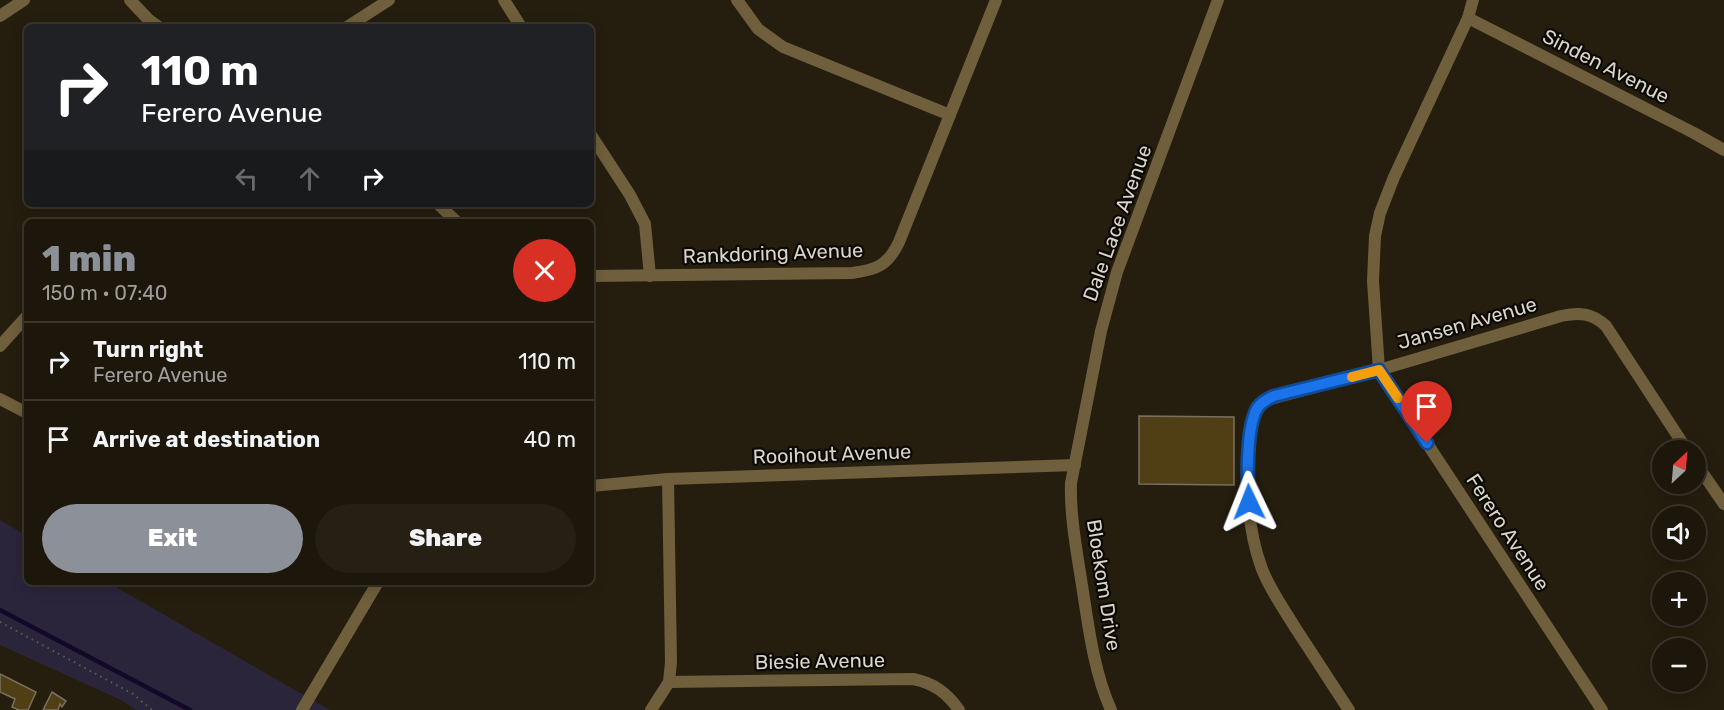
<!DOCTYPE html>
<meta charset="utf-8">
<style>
body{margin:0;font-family:Rubik,sans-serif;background:#251f14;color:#f1f3f6;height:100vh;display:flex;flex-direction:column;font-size:22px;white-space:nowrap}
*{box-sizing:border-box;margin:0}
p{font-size:20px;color:#a09f9d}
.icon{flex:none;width:33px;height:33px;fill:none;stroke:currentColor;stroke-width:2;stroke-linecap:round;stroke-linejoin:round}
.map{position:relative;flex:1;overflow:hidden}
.side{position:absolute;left:24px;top:219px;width:570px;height:366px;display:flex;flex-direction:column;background:#1c160b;border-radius:9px;box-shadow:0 3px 15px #0003,0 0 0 2px #3a352c}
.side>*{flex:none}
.hud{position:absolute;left:24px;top:24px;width:570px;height:183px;border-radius:9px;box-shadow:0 3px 15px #0003,0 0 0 2px #3a352c;background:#202124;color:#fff;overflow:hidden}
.needle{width:39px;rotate:26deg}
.fabs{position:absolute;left:1652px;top:440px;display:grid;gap:12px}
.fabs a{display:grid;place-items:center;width:54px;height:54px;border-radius:50%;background:#1c160b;box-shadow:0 3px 15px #0003,0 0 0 2px #3a352c;font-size:30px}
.pin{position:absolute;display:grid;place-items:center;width:51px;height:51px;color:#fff;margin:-62px -26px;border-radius:50% 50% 50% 0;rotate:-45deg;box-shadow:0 0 6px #0007}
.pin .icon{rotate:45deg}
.me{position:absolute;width:66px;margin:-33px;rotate:358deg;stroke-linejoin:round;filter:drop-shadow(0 0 4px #0008)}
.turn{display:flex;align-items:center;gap:21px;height:126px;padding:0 18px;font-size:27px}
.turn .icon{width:78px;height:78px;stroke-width:2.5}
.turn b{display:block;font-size:42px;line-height:51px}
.lanes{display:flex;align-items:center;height:57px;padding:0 18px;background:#0003;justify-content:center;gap:30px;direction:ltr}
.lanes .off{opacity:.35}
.round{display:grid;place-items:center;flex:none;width:63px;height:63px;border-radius:32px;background:#251f14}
.overview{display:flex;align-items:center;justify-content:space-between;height:102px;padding:0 18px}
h1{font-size:36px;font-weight:800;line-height:45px;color:#8c9099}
.action{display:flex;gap:12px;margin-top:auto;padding:12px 18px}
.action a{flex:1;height:69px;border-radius:36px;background:#8c9099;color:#fff;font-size:24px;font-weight:800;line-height:69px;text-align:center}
.action a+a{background:#251f14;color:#f1f3f6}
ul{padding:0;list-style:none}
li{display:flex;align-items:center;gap:18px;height:78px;padding:0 18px;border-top:2px solid #3a352c}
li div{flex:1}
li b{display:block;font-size:22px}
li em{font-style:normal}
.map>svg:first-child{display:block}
.green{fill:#2a253b}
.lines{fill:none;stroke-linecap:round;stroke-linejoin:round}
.stream{stroke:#140829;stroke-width:4.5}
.building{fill:#503f15;stroke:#78715f;stroke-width:1.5}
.path{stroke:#615b4d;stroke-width:2;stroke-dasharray:1.5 4.5;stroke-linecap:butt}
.street{stroke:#6f5f3c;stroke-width:12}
.route-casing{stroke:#114b97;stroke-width:15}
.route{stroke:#1a73e8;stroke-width:10}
.slow{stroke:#f59e0b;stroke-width:10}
.labels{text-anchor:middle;stroke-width:4.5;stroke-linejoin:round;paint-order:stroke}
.street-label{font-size:20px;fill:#d9d5cb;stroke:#0c0904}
</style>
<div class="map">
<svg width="1724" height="710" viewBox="0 0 1724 710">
<rect width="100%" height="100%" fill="#251e0f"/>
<!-- green -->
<path class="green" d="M0 520 27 536V582H107L330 710H136L121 700 0 645Z"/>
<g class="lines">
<!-- stream -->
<path class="stream" d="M0 610 190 710"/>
</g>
<!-- building -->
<g class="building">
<path d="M1139 416 1234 417V485L1139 484Z"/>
<path d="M0 674 36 692 28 710H19L12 707 15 699 0 692Z"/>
<path d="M52 692 66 701 62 707 60 704 58 710H43Z"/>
</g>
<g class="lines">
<!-- path -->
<path class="path" d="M0 622 133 694 152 710"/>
<!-- street -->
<g class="street">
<path d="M130 0 148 19 159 27"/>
<path d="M504 0 521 27"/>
<path d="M737 0 758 29 783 47 950 115"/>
<path d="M1473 0 1468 18 1394 177 1380 213 1375 236 1373 281 1379 370 1602 710"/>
<path d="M0 16 24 0"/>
<path d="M1468 18 1694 133 1724 150"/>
<path d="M347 27 389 0"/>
<path d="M591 135 630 195 645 224 650 276"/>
<path d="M438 204 457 222"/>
<path d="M591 276 852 273C877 270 888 265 899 242L996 0"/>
<path d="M0 346 27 316"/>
<path d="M0 399 27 413"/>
<path d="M1695 462 1724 504"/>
<path d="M591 486 668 479 1075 465"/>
<path d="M669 682 913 679C934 683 947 693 959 710"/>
<path d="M302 710 378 582"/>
<path d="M651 710 669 682 671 662 668 479"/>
<path d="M1111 710C1093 670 1088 622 1081 579 1076 547 1070 515 1071 483L1101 331 1117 272 1218 0"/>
<path d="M1349 710C1331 683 1314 656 1296 629 1284 609 1270 590 1262 569 1249 534 1246 492 1249 455 1250 435 1250 413 1266 400L1379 370 1561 316C1580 312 1592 313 1606 326L1687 450"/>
</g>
</g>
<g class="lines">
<!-- route casing -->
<g class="route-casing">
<path id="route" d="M1249 502C1247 480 1246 425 1258 407 1262 402 1267 399 1274 396L1379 370 1427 443"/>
</g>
<!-- route -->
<use href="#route" class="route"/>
<!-- slow -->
<path class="slow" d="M1352 377 1379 370 1398 398"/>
</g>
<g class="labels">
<!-- street labels -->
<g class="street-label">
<text transform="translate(1606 66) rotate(27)" y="7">Sinden Avenue</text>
<text transform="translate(1117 223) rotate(-70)" y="7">Dale Lace Avenue</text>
<text transform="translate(773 253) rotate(-2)" y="7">Rankdoring Avenue</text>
<text transform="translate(1467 323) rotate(-16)" y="7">Jansen Avenue</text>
<text transform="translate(832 454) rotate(-2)" y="7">Rooihout Avenue</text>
<text transform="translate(1508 532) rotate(57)" y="7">Ferero Avenue</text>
<text transform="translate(1104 585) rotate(81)" y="7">Bloekom Drive</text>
<text transform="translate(820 661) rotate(-1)" y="7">Biesie Avenue</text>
</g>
</g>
</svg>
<div class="fabs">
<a><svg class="needle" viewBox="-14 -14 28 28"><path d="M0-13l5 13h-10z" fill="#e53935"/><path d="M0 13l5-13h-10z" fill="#a09f9d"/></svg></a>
<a><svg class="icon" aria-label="sound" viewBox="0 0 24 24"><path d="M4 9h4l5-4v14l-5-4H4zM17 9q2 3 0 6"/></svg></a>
<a>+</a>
<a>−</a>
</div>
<div class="pin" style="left:1427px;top:443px;background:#d93025"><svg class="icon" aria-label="arrive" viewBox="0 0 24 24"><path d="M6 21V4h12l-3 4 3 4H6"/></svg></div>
<svg class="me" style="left:1249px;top:502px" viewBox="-20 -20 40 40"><path d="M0-17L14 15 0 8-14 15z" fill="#1a73e8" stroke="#fff" stroke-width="4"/></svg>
<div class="hud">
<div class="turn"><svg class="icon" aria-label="right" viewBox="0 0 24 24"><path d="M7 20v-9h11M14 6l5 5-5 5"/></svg><div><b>110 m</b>Ferero Avenue</div></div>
<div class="lanes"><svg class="icon off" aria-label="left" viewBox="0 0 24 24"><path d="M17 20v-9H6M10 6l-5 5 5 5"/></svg><svg class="icon off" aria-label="ahead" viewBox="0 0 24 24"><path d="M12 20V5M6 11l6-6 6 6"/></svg><svg class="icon" aria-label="right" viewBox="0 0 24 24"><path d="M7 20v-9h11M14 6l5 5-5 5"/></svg></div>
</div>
<section class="side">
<div class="overview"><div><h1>1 min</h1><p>150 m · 07:40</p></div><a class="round" style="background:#d93025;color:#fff"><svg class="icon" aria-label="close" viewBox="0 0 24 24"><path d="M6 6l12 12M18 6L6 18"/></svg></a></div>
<ul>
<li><svg class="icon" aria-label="right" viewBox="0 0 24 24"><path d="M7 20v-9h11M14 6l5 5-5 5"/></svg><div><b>Turn right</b><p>Ferero Avenue</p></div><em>110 m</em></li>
<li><svg class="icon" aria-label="arrive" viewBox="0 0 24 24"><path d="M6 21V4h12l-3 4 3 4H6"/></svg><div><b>Arrive at destination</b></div><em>40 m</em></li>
</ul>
<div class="action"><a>Exit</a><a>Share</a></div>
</section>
</div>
